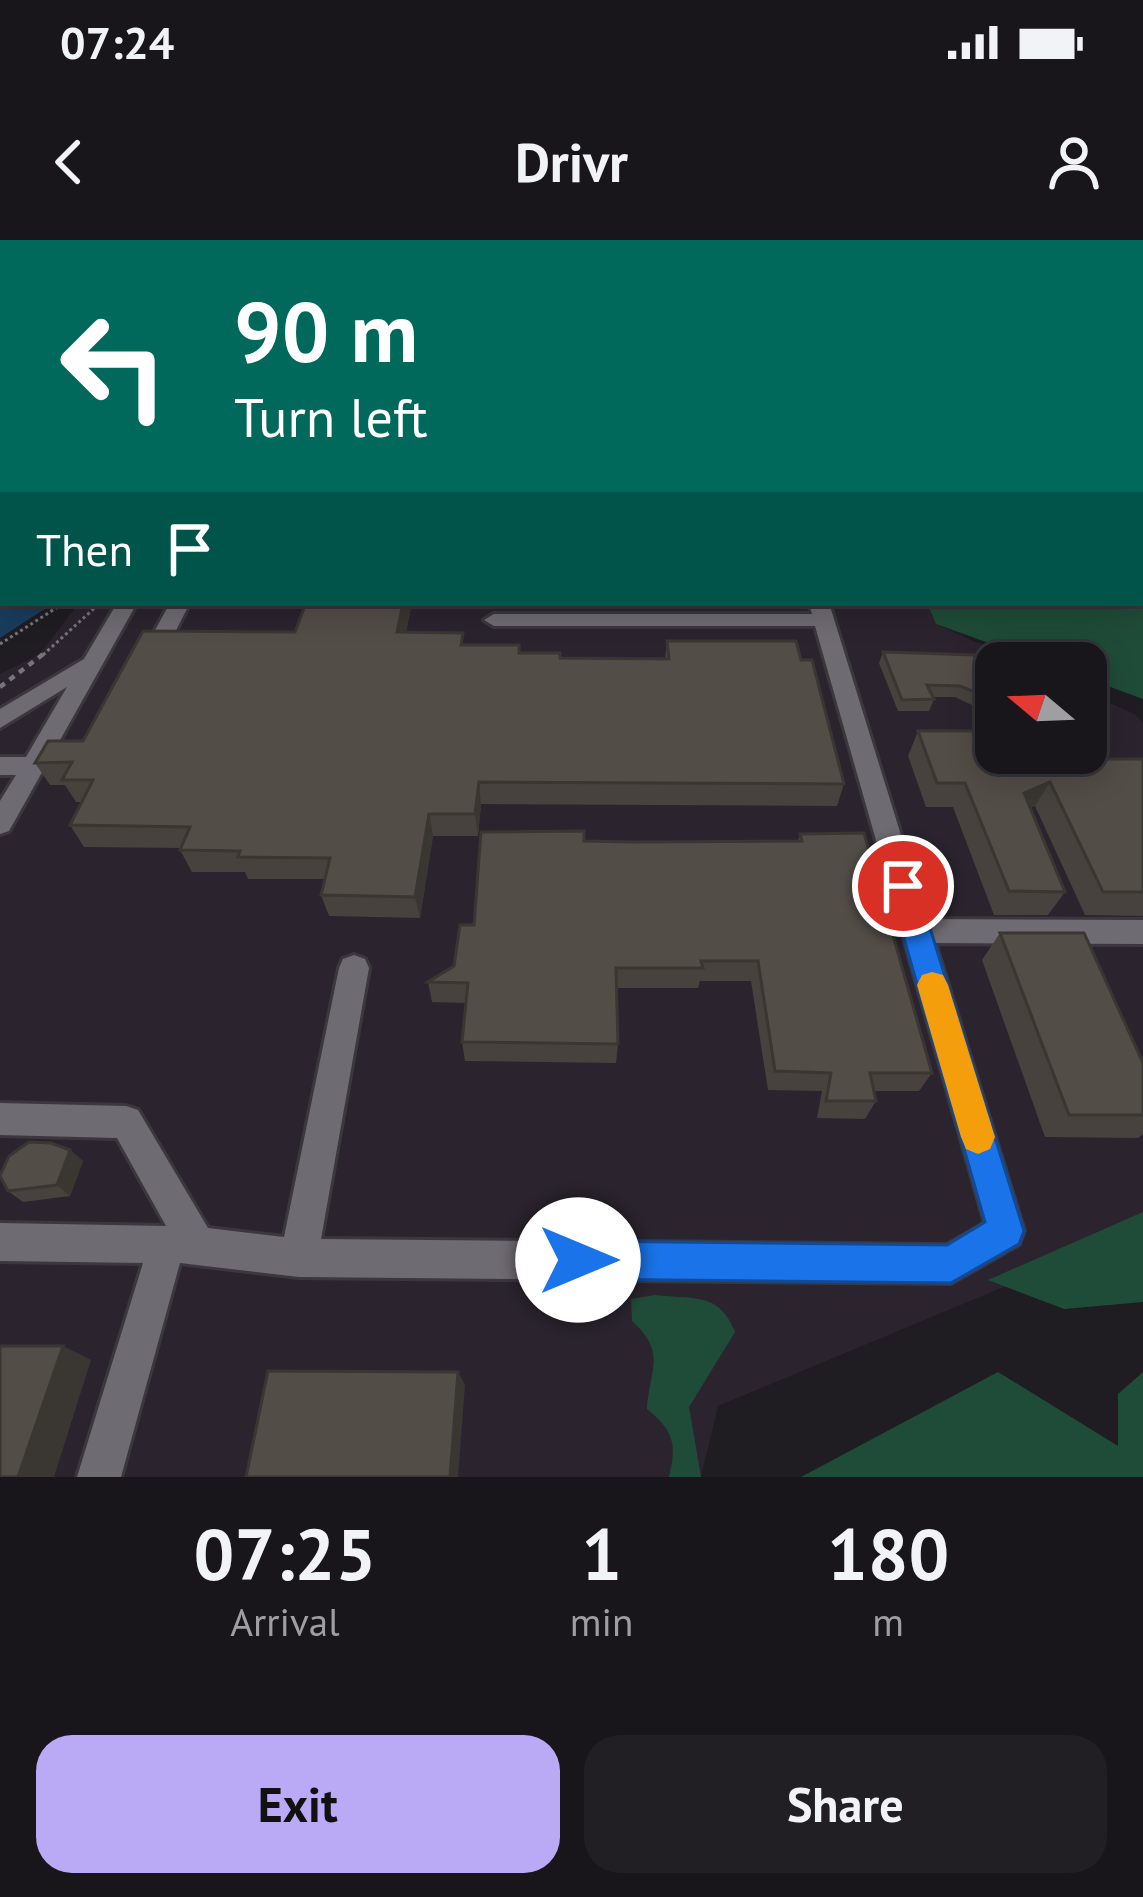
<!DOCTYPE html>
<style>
body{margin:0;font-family:"PT Sans",sans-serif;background:#211f23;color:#f1f3f6;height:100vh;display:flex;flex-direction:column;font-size:45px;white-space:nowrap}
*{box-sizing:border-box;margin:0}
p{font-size:39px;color:#9f9fa2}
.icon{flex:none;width:66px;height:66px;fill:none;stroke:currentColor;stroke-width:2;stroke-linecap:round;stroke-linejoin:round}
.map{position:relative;height:1237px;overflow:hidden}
.side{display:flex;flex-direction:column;background:#18161a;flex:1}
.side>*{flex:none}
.banner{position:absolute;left:0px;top:0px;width:1143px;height:366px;box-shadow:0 6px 30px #0003,0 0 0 3px #363539;background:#00695c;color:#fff;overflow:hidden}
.needle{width:78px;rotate:289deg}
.controls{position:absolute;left:975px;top:402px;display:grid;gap:24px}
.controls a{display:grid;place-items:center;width:132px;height:132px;border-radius:24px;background:#18161a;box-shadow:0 6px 30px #0003,0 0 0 3px #363539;font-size:60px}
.pin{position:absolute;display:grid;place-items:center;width:102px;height:102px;color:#fff;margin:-51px;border:6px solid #fff;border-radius:50%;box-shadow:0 3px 12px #0007}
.me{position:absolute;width:132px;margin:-66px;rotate:90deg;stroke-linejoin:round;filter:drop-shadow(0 0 9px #0008)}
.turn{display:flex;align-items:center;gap:42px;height:252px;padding:0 36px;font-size:54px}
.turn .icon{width:156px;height:156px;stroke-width:2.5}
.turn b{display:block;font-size:84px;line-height:102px}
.then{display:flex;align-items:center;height:114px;padding:0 36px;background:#0003;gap:24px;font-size:45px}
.eta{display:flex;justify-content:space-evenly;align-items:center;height:204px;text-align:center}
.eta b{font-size:72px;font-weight:600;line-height:84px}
.primary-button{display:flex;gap:24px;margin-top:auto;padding:24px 36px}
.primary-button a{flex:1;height:138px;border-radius:36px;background:#baaaf6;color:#111;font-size:48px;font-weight:600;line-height:138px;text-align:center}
.primary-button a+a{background:#211f23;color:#f1f3f6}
.status{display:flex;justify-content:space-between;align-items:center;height:84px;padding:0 60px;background:#18161a;direction:ltr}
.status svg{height:33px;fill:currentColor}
header{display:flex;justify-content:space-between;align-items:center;height:156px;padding:0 36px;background:#18161a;font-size:54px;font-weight:600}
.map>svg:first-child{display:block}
.built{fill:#2b242f}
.green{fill:#1f4c38}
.water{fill:#193c5e}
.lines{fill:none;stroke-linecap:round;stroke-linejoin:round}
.minor-casing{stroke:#3b383d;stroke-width:6}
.major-casing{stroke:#3b383d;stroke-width:6}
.path-far1{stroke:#787579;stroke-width:3;stroke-dasharray:3 3;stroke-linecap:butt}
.path{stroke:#787579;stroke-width:4.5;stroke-dasharray:6 6;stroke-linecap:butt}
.minor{fill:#6f6b72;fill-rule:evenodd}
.major{fill:#bd7771;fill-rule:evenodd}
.wall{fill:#47423d}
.shaded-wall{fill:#3a3632}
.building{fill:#534d47;stroke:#3a3632;stroke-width:3}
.route{fill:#1a73e8;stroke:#114b97;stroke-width:3}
.slow{fill:#f59e0b}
</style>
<div class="status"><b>07:24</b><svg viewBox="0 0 49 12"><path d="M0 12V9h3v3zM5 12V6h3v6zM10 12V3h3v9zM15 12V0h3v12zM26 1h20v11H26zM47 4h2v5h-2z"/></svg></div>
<header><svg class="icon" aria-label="back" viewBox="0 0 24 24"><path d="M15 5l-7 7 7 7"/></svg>Drivr<svg class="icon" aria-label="person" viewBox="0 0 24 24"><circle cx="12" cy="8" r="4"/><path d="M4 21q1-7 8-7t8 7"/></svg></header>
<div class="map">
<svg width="1143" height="1237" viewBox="0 0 1143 1237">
<rect width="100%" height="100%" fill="#201d22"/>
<!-- built -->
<path class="built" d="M79 363H927L936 384 1022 423H996V513H1086V452L1136 475 1143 483V989L718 1166 701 1237H0V434L40 414Z"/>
<!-- green -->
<g class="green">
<path d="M560 0H1143V459L1086 438V423H1044L936 384 927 363H1140V3Z"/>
<path d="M1143 972V1062L1064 1069 988 1040Z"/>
<path d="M655 1055C693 1060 719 1051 735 1092L689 1167 701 1237H669C677 1204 674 1191 647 1169 650 1128 667 1113 632 1081L631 1059Z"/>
<path d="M998 1132 1118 1206V1154L1143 1132V1237H801Z"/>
</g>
<!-- water -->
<path class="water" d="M0 83 3 363H54L0 398Z"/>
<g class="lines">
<!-- minor casing -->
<g class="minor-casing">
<g id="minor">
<path d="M117 363H137L9 591 0 594V561L16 535H0V517H26L67 447 0 488V469L84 419Z"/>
<path d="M170 363H190L167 408H151L148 403Z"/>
<path d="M809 363H829L927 679 1143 680V704L935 703 1024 991 1019 1004 951 1043 299 1037 180 1023 121 1237H77L143 1023 0 1021V983L166 986 117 898 0 895V863L126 866 138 870 208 988 284 997 339 728 343 719 354 715 365 719 369 728 321 999 947 1005 985 983 815 386H494L484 380 494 374H812Z"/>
</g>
</g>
<!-- major casing -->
<g class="major-casing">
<g id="major">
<path d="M33 0H59L31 3Z"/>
<path d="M3 6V14L0 15V7Z"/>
</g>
</g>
<!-- path-far1 -->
<g class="path-far1">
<path d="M581 0 602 3"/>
<path d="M139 3 145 0"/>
<path d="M0 57 3 62"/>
<path d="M0 404 64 363"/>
<path d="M43 415 100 363"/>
</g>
<!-- path -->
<path class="path" d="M0 447 46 412"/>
<!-- minor -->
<use href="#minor" class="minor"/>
<!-- major -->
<use href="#major" class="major"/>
</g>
<!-- wall -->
<g class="wall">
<path d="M306 363H412L406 392 464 405 560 418 665 419 667 401 801 420 844 544 837 566 481 564 478 596H433L420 678 329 676 321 655 325 639H248L245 632H192L180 610 181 608 84 607 70 585 82 562H76L65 545H50L35 523 83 501 295 392Z"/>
<path d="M883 412 985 438 996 445V465L974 466 955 457H932L934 459 929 471H898L879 423Z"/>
<path d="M918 491 1087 519H1143V676L1085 675 1035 566 1030 568 1065 652 1048 675H994L953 567H926L908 516Z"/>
<path d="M800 594 932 833 919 851H874L876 861 865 879 817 878 822 851 768 850 751 741H700L698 748H617L618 804 616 823 465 821 462 802 466 763 432 762 428 742 454 726 474 685 584 601H798Z"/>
<path d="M1000 693 1143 823V894L1138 898 1045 897 982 720Z"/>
<path d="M70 910 83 921 70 956 23 962 8 951Z"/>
</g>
<!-- shaded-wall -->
<g class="shaded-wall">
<path d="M403 363H412L401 414 397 392Z"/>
<path d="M479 542 481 564 478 596 475 574Z"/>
<path d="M1050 542 1035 566 1010 577 1024 553Z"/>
<path d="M429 574 433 596 420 678 415 657Z"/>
<path d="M70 910 83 921 70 956 57 945Z"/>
<path d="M63 1106 91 1120 54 1237H18Z"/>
<path d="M458 1132 465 1145 458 1237H450Z"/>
</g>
<!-- building -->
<g class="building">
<path d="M271 0H310L308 3H266Z"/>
<path d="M306 363H403L397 392 463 393 461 405H519V413H560V418L669 419 667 401H796L801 420H812L844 544 479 542 475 574H429L415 657 321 655 330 618 238 617 240 611 180 610 190 587 70 585 93 540H62L72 522 35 523 48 501H83L143 391 295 392Z"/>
<path d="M883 412 974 415 985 438 996 445V454H980L960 446 927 445 934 459 902 460Z"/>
<path d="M918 491H996V513H1083L1087 519H1143V652H1103L1050 542 1024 553 1065 652 1009 651 965 543H937Z"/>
<path d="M584 591V601L633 602 802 601 800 594 864 593 932 833H870L876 861H826L831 833 775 831 758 721H701L703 728H616L618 804 462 802 468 743 428 742 454 726 460 685H474L481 592Z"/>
<path d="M1000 693H1084L1143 823V875H1069Z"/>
<path d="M29 902 51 903 70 910 57 945 8 951 0 936 9 916Z"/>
<path d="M0 1106H63L18 1237H0Z"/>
<path d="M268 1131 458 1132 450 1237H246Z"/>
</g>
<!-- route -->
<path class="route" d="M903 635 917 646 1024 991 1019 1004 951 1043 578 1039 565 1034 559 1020 565 1007 578 1001 947 1005 985 982 889 646Z"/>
<!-- slow -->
<path class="slow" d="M932 732 943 735 948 745 995 897 990 909 978 914 966 909 961 897 917 745 922 735Z"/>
</svg>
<div class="controls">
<a><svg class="needle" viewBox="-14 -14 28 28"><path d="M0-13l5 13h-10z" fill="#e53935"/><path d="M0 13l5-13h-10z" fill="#9f9fa2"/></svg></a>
</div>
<div class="pin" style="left:903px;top:646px;background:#d93025"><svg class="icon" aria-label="arrive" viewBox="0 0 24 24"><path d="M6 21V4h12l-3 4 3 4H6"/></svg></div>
<svg class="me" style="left:578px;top:1020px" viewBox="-20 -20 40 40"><circle r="19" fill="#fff"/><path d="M0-13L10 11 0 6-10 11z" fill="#1a73e8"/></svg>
<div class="banner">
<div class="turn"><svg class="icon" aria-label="left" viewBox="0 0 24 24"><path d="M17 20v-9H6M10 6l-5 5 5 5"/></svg><div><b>90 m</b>Turn left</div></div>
<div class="then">Then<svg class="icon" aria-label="arrive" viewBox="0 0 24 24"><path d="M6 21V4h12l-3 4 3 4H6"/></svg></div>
</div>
</div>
<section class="side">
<div class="eta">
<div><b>07:25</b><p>Arrival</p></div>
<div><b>1</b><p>min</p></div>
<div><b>180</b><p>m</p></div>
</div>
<div class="primary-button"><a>Exit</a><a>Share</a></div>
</section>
